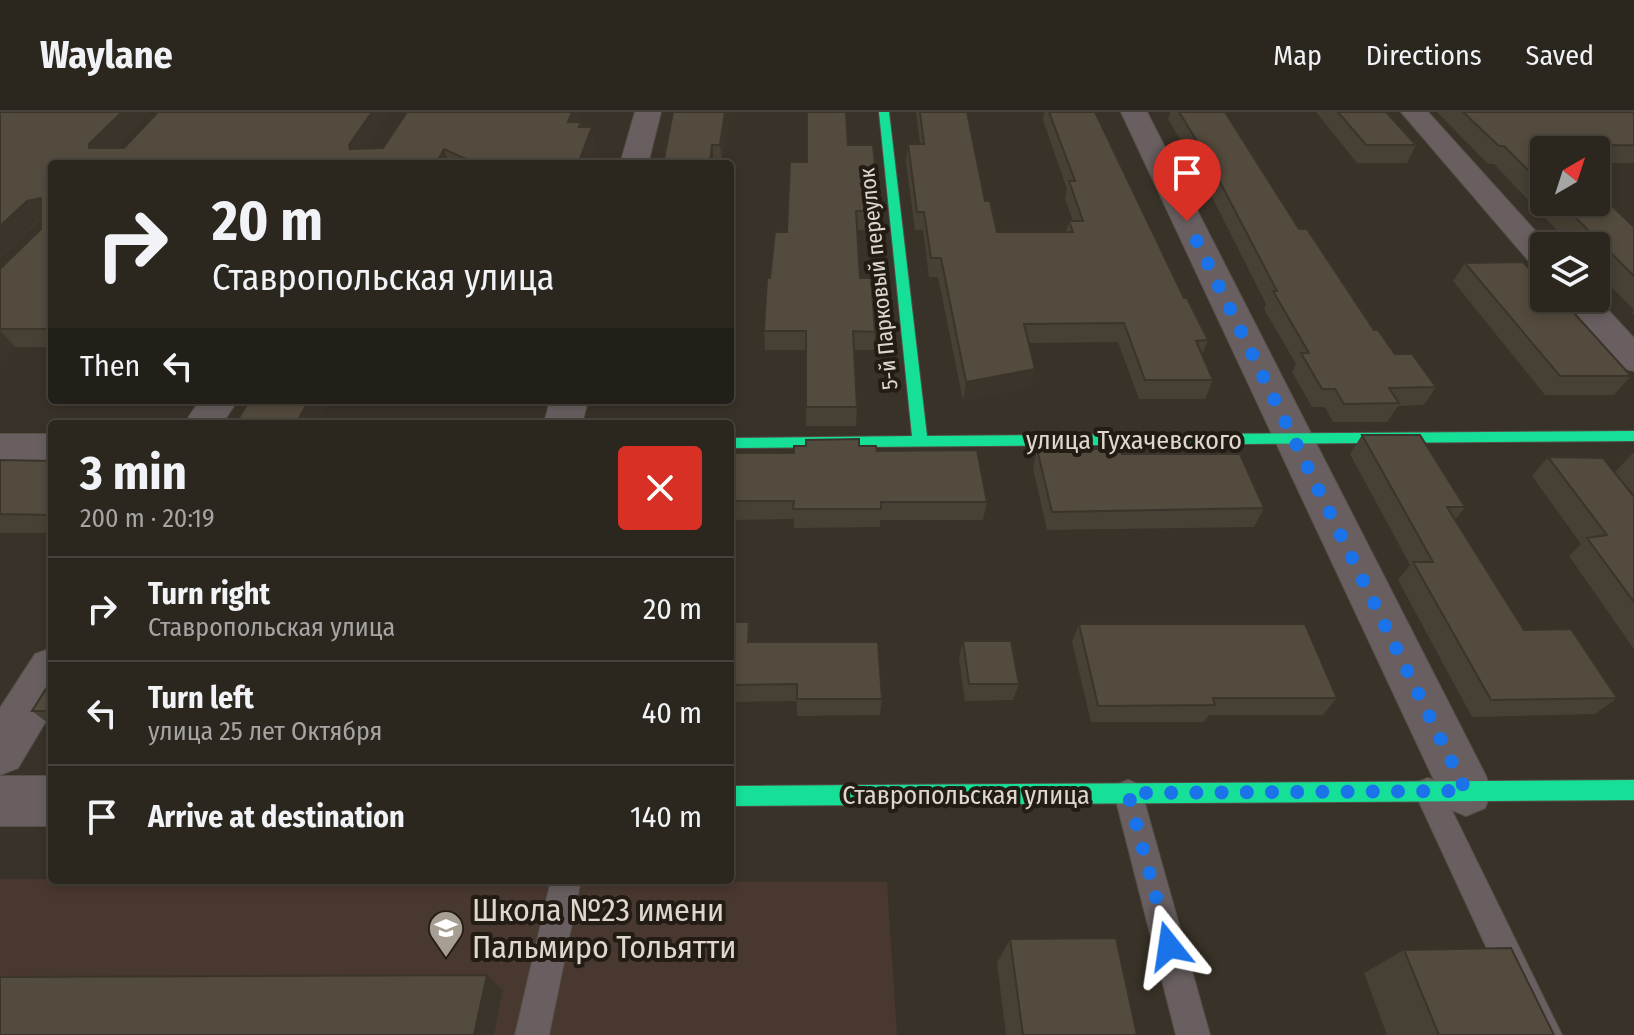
<!DOCTYPE html>
<meta charset="utf-8">
<style>
body{margin:0;font-family:"Fira Sans Condensed",sans-serif;background:#332e27;color:#f1f3f6;height:100vh;display:flex;flex-direction:column;font-size:30px;white-space:nowrap}
*{box-sizing:border-box;margin:0}
p{font-size:26px;color:#a6a5a4}
.icon{flex:none;width:44px;height:44px;fill:none;stroke:currentColor;stroke-width:2;stroke-linecap:round;stroke-linejoin:round}
.map{position:relative;flex:1;overflow:hidden}
.sheet{position:absolute;left:48px;top:308px;width:686px;height:464px;display:flex;flex-direction:column;background:#2b261e;border-radius:8px;box-shadow:0 4px 12px #0003,0 0 0 2px #47433c}
.sheet>*{flex:none}
.hud{position:absolute;left:48px;top:48px;width:686px;height:244px;border-radius:8px;box-shadow:0 4px 12px #0003,0 0 0 2px #47433c;background:#2b261e;color:#f1f3f6;overflow:hidden}
.needle{width:52px;rotate:39deg}
.tools{position:absolute;left:1530px;top:24px;display:grid;gap:16px}
.tools a{display:grid;place-items:center;width:80px;height:80px;border-radius:8px;background:#2b261e;box-shadow:0 4px 12px #0003,0 0 0 2px #47433c;font-size:40px}
.pin{position:absolute;display:grid;place-items:center;width:68px;height:68px;color:#fff;margin:-82px -34px;border-radius:50% 50% 50% 0;rotate:-45deg;box-shadow:0 0 8px #0007}
.pin .icon{rotate:45deg}
.me{position:absolute;width:88px;margin:-44px;rotate:345deg;stroke-linejoin:round;filter:drop-shadow(0 0 6px #0008)}
.turn{display:flex;align-items:center;gap:28px;height:168px;padding:0 32px;font-size:36px}
.turn .icon{width:104px;height:104px;stroke-width:2.5}
.turn b{display:block;font-size:56px;line-height:68px}
.then{display:flex;align-items:center;height:76px;padding:0 32px;background:#0003;gap:16px;font-size:30px}
.round{display:grid;place-items:center;flex:none;width:84px;height:84px;border-radius:8px;background:#332e27}
.headline{display:flex;align-items:center;justify-content:space-between;height:136px;padding:0 32px}
h1{font-size:48px;font-weight:700;line-height:60px}
ul{padding:0;list-style:none}
li{display:flex;align-items:center;gap:24px;height:104px;padding:0 32px;border-top:2px solid #47433c}
li div{flex:1}
li b{display:block;font-size:30px}
li em{font-style:normal}
header{display:flex;align-items:center;gap:48px;box-sizing:border-box;height:112px;padding:0 40px;background:#2b261e;border-bottom:2px solid #47433c}
header strong{font-size:38px}
nav{display:flex;gap:44px;margin-inline-start:auto;font-size:28px}
.map>svg:first-child{display:block}
.education{fill:#49382f}
.lines{fill:none;stroke-linecap:round;stroke-linejoin:round}
.lane-casing{stroke:#554f47;stroke-width:2}
.street-casing{stroke:#554f47;stroke-width:2}
.fast-casing{stroke:#554f47;stroke-width:2}
.lane{fill:#695f60;fill-rule:evenodd}
.street{fill:#695f60;fill-rule:evenodd}
.fast{fill:#16e098;fill-rule:evenodd}
.wall{fill:#474034}
.shaded-wall{fill:#3a342b}
.building{fill:#534b3d;stroke:#3a342b;stroke-width:2}
.route{stroke:#1a73e8;stroke-width:14;stroke-dasharray:0 25.2}
.labels{text-anchor:middle;stroke-width:8;stroke-linejoin:round;paint-order:stroke}
.far-street-label{font-size:22px;fill:#e0d7cc;stroke:#221c14}
.street-label{font-size:26px;fill:#e0d7cc;stroke:#221c14}
.near-poi-label{font-size:32px;fill:#e0d7cc;stroke:#221c14;text-anchor:start}
</style>
<header>
<strong>Waylane</strong>
<nav><a>Map</a><a>Directions</a><a>Saved</a></nav>
</header>
<div class="map">
<svg width="1634" height="923" viewBox="0 0 1634 923">
<rect width="100%" height="100%" fill="#393228"/>
<!-- education -->
<path class="education" d="M0 767 887 770 897 923H0Z"/>
<g class="lines">
<!-- lane casing -->
<g class="lane-casing">
<g id="lane">
<path d="M1428 666 1438 670 1562 923H1527L1414 679 1418 670Z"/>
<path d="M1128 668 1138 672 1142 681 1210 923H1176L1114 681 1118 672Z"/>
<path d="M551 768H581L549 923H515Z"/>
</g>
</g>
<!-- street casing -->
<g class="street-casing">
<g id="street">
<path d="M635 0H661L648 52H620Z"/>
<path d="M1121 0H1147L1485 662 1492 679 1485 696 1466 704 1447 696Z"/>
<path d="M1401 0H1428L1549 134H1544V156L1533 154Z"/>
<path d="M1596 185 1634 226V259L1621 256 1563 186Z"/>
<path d="M200 288H238L222 312H184Z"/>
<path d="M550 288H588L582 312H544Z"/>
<rect x="0" y="322" width="52" height="26"/>
<path d="M52 536V599L18 656 0 663V596L35 542Z"/>
<rect x="0" y="664" width="52" height="50"/>
</g>
</g>
<!-- fast casing -->
<g class="fast-casing">
<g id="fast">
<path d="M879 0H889L927 324 1634 319V329L730 336V326L912 324Z"/>
<path d="M1634 668V688L730 694V674Z"/>
</g>
</g>
<!-- lane -->
<use href="#lane" class="lane"/>
<!-- street -->
<use href="#street" class="street"/>
<!-- fast -->
<use href="#fast" class="fast"/>
</g>
<!-- wall -->
<g class="wall">
<path d="M0 0 113 36H383L407 0H582L578 10H581L582 15 596 32 588 52H52V235H15L0 252V157L41 117V107L0 146Z"/>
<path d="M673 0H729L722 51H714Z"/>
<path d="M916 0H967L985 89 997 120H1066L1069 109H1073L1065 87 1067 77 1043 8 1044 0H1095L1184 186 1208 228 1202 243 1213 268 1205 287H1139L1118 230 1029 231 1035 257 1031 275 963 289 938 165H929L923 118H915L906 50 908 32H920Z"/>
<path d="M1170 0H1225L1299 117 1374 218 1395 242 1436 275 1424 293 1398 294 1387 310H1333L1325 295H1312L1292 260 1296 252 1264 197 1266 192 1202 65 1168 7Z"/>
<path d="M1316 0H1386L1416 33 1407 51H1357Z"/>
<path d="M1437 0H1634V51H1596V38H1544V90H1596L1634 115V203L1632 201 1634 198 1596 159V134H1572L1494 52H1488Z"/>
<path d="M848 33 880 99 879 118H857L860 166 875 220 874 238H854L857 295 856 314H806V238H765L764 219 770 166 787 120 807 50Z"/>
<path d="M1465 151 1544 186 1631 264 1614 283H1545L1453 169Z"/>
<path d="M82 288H188L184 292 84 290Z"/>
<path d="M398 288H505L504 293 401 294Z"/>
<rect x="679" y="288" width="49" height="1"/>
<path d="M1362 323 1465 395 1455 408 1524 518 1617 586 1595 602 1472 605 1398 468 1410 453 1350 342Z"/>
<path d="M859 334 877 339 987 390 983 408H880V415L794 416V407L730 408V341H794Z"/>
<path d="M1037 337 1122 342 1264 396 1254 415 1047 418 1033 356Z"/>
<path d="M1633 341H1634V383L1615 360Z"/>
<path d="M1548 345 1634 385V537L1569 444 1581 432 1532 364Z"/>
<path d="M0 348 52 349V421H0Z"/>
<path d="M730 510 751 530 882 587 880 603 797 604V589L730 590Z"/>
<path d="M1079 512 1337 586 1323 603H1209L1204 610H1091L1072 530Z"/>
<path d="M963 529 1019 572 1013 588 965 589 959 546Z"/>
<path d="M52 567V614L32 599Z"/>
<path d="M1010 827 1137 923H1006L997 851Z"/>
<path d="M1404 838 1554 923H1387L1364 861Z"/>
</g>
<!-- shaded-wall -->
<g class="shaded-wall">
<path d="M122 0H150L100 50 89 36V32Z"/>
<path d="M372 0H390L357 50 350 37 349 33Z"/>
<path d="M572 0H582L572 27 568 10Z"/>
<path d="M725 0H729L722 51 720 33Z"/>
<path d="M592 15 596 32 588 52H578Z"/>
<path d="M712 33 714 52H710Z"/>
<path d="M444 37 449 52H436Z"/>
<path d="M41 86 52 105 40 107 0 146V114L27 89Z"/>
<path d="M0 218 15 235 0 252Z"/>
<path d="M1035 257 1031 275 963 289 966 270Z"/>
<path d="M309 288H329L317 312H296Z"/>
<path d="M487 863 503 878 494 923H474Z"/>
</g>
<!-- building -->
<g class="building">
<path d="M0 0H122L89 32V36H124L158 0H372L349 33 350 37 383 36 407 0H572L568 10H581L579 15H592L578 52H477L444 37 436 52H52V217H0V157L41 117V86L27 89 0 114Z"/>
<path d="M673 0H725L720 33H712L710 52H663Z"/>
<path d="M807 0H846L848 33H873L880 99H856L860 166H871L875 220 853 219 857 295H806V219H764L767 166H770L775 120H787L790 50H807Z"/>
<path d="M920 0H967L985 89H990L997 120H1073L1069 109H1083L1069 69H1075L1049 0H1095L1184 186H1187L1208 228 1196 229 1213 268H1145L1124 211 1024 212 1035 257 966 270 941 146H931L924 100H917L908 32H924Z"/>
<path d="M1179 0H1225L1299 117H1307L1374 218H1378L1395 242H1412L1436 275 1389 276 1399 291 1344 292 1335 277H1322L1301 241H1309L1273 179H1277L1208 47Z"/>
<path d="M1338 0H1386L1416 33H1366Z"/>
<path d="M1463 0H1634V33L1550 34 1554 38H1544V74L1504 34H1499Z"/>
<path d="M1596 79 1634 115V164L1560 90H1596Z"/>
<path d="M1523 150 1544 173V186H1556L1570 201H1574L1631 264H1560L1465 151Z"/>
<path d="M250 288H309L296 312H235Z"/>
<path d="M1362 323H1420L1465 395H1447L1524 518 1571 517 1617 586 1491 588 1413 450H1433Z"/>
<path d="M859 327V334H876L877 339 977 338 987 390H881V397H793L794 389H730V341H794V334H806V328Z"/>
<path d="M1037 337H1120L1122 342H1240L1264 396 1052 400Z"/>
<path d="M1548 345 1603 346 1634 385V490L1587 426 1607 423Z"/>
<path d="M0 348 52 349V403L0 402Z"/>
<path d="M730 510H749L748 530H878L882 587H797V572L730 573Z"/>
<path d="M1079 512H1305L1337 586H1213L1215 593 1098 594Z"/>
<path d="M963 529H1011L1019 572H969Z"/>
<path d="M52 567V599H32Z"/>
<path d="M1116 826 1137 923H1023L1010 827Z"/>
<path d="M1511 836 1554 923H1439L1404 838Z"/>
<path d="M487 863 474 923H0V865Z"/>
</g>
<g class="lines">
<!-- route -->
<path class="route" d="M1169 834 1128 681 1466 679 1187 109"/>
</g>
<!-- icons -->
<defs>
<g id="school-pin" transform="scale(1.8)"><path d="M0 17L-7.5 6A9.5 9.5 0 1 1 7.5 6Z" fill="#a69d93" stroke="#221c14"/><path d="M0-5L7-2L0 1L-7-2ZM-4 1L0 2.5L4 1V4Q0 6-4 4Z" fill="#fff"/></g>
</defs>
<g fill-rule="evenodd">
<use href="#school-pin" x="446" y="816"/>
</g>
<g class="labels">
<!-- far-street labels -->
<g class="far-street-label">
<text transform="translate(878 167) rotate(-96)" y="8">5-й Парковый переулок</text>
</g>
<!-- street labels -->
<g class="street-label">
<text x="1134" y="337">улица Тухачевского</text>
<text x="966" y="692">Ставропольская улица</text>
</g>
<!-- near-poi labels -->
<g class="near-poi-label">
<text x="472" y="809">Школа №23 имени<tspan x="472" dy="37">Пальмиро Тольятти</tspan></text>
</g>
</g>
</svg>
<div class="tools">
<a><svg class="needle" viewBox="-14 -14 28 28"><path d="M0-13l5 13h-10z" fill="#e53935"/><path d="M0 13l5-13h-10z" fill="#a6a5a4"/></svg></a>
<a><svg class="icon" aria-label="layers" viewBox="0 0 24 24"><path d="M12 4l9 5-9 5-9-5zM3 14l9 5 9-5"/></svg></a>
</div>
<div class="pin" style="left:1187px;top:109px;background:#d93025"><svg class="icon" aria-label="arrive" viewBox="0 0 24 24"><path d="M6 21V4h12l-3 4 3 4H6"/></svg></div>
<svg class="me" style="left:1169px;top:834px" viewBox="-20 -20 40 40"><path d="M0-17L14 15 0 8-14 15z" fill="#1a73e8" stroke="#fff" stroke-width="4"/></svg>
<div class="hud">
<div class="turn"><svg class="icon" aria-label="right" viewBox="0 0 24 24"><path d="M7 20v-9h11M14 6l5 5-5 5"/></svg><div><b>20 m</b>Ставропольская улица</div></div>
<div class="then">Then<svg class="icon" aria-label="left" viewBox="0 0 24 24"><path d="M17 20v-9H6M10 6l-5 5 5 5"/></svg></div>
</div>
<section class="sheet">
<div class="headline"><div><h1>3 min</h1><p>200 m · 20:19</p></div><a class="round" style="background:#d93025;color:#fff"><svg class="icon" aria-label="close" viewBox="0 0 24 24"><path d="M6 6l12 12M18 6L6 18"/></svg></a></div>
<ul>
<li><svg class="icon" aria-label="right" viewBox="0 0 24 24"><path d="M7 20v-9h11M14 6l5 5-5 5"/></svg><div><b>Turn right</b><p>Ставропольская улица</p></div><em>20 m</em></li>
<li><svg class="icon" aria-label="left" viewBox="0 0 24 24"><path d="M17 20v-9H6M10 6l-5 5 5 5"/></svg><div><b>Turn left</b><p>улица 25 лет Октября</p></div><em>40 m</em></li>
<li><svg class="icon" aria-label="arrive" viewBox="0 0 24 24"><path d="M6 21V4h12l-3 4 3 4H6"/></svg><div><b>Arrive at destination</b></div><em>140 m</em></li>
</ul>
</section>
</div>
